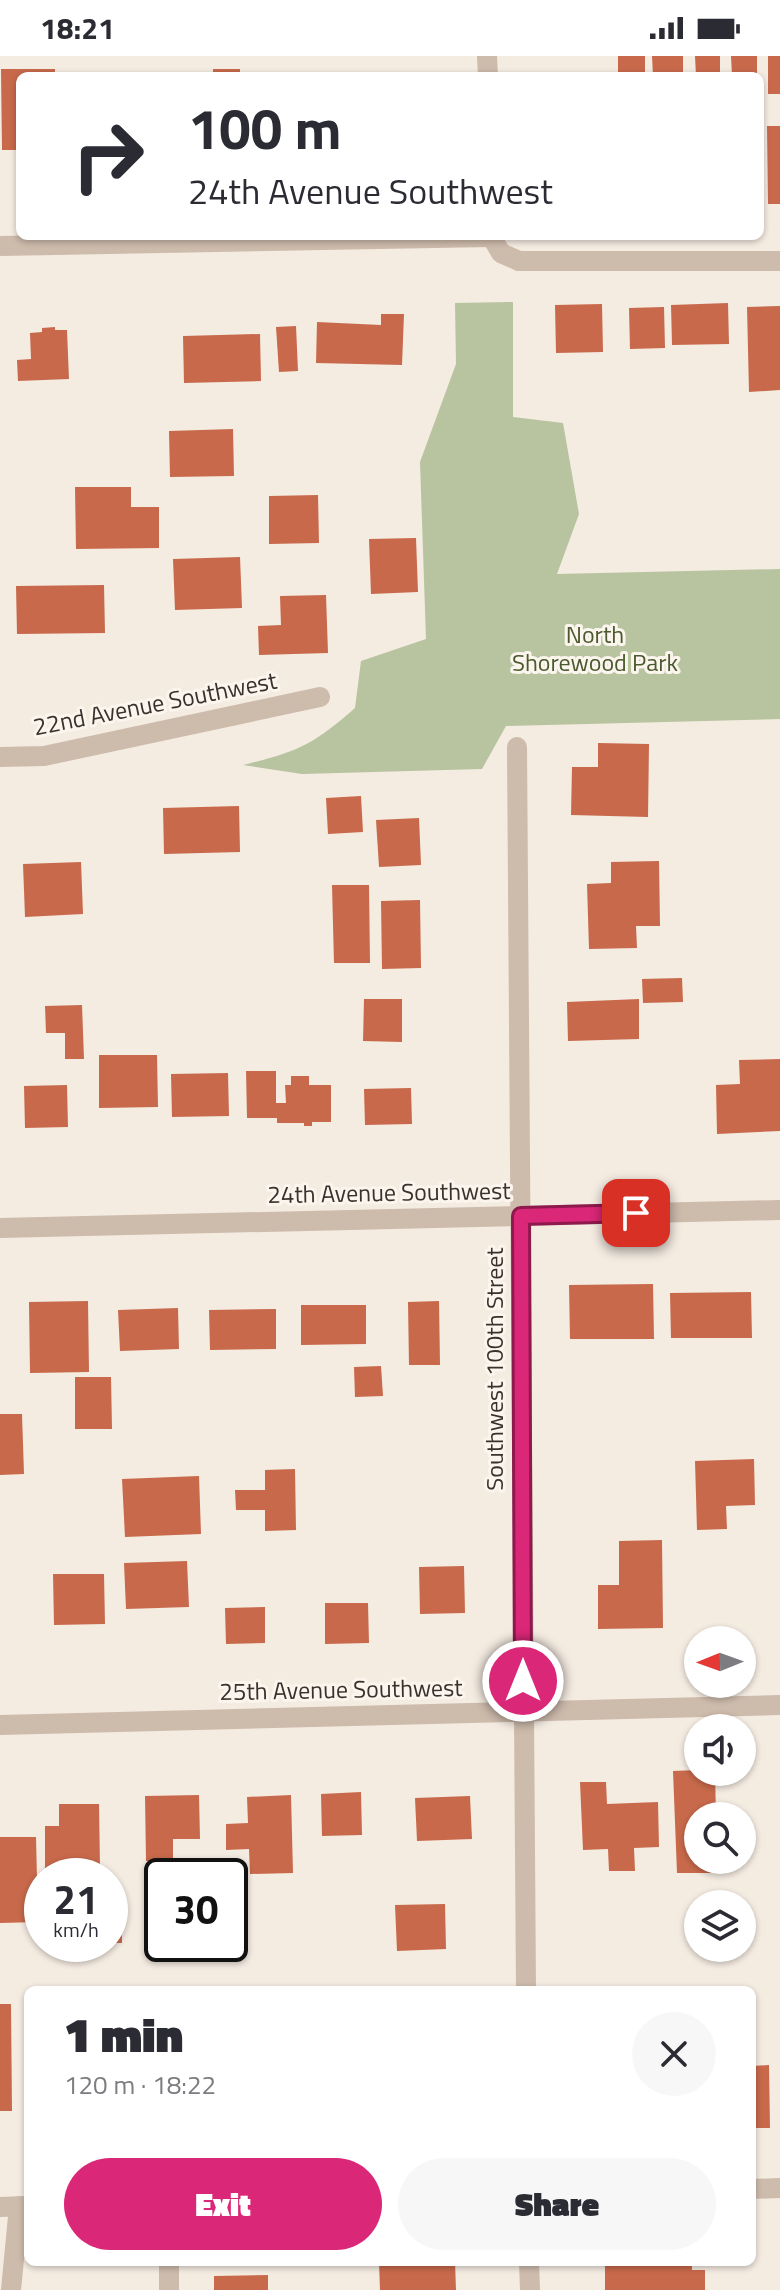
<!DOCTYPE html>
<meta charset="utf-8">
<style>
body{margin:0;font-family:"Titillium Web",sans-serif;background:#f7f7f7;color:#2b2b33;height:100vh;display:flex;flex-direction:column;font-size:30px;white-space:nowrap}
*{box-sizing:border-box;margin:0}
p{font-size:26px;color:#7c7c81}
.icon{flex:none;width:44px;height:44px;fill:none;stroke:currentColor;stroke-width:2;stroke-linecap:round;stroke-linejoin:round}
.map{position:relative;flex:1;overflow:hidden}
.drawer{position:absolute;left:24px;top:1930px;width:732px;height:280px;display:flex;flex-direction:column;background:#fff;border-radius:12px;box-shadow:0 2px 6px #0004}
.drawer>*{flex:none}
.banner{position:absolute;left:16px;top:16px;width:748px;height:168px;border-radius:12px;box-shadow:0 2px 6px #0004;background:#fff;color:#2b2b33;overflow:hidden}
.needle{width:52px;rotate:269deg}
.controls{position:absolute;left:684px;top:1570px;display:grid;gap:16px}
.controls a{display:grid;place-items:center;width:72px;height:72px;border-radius:50%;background:#fff;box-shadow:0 2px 6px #0004;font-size:40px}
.speed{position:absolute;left:24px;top:1802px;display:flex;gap:16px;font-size:40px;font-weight:700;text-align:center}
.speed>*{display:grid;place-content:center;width:104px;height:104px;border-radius:50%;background:#fff;box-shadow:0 2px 6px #0004;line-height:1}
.speed small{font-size:20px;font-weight:400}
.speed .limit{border:4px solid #111;border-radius:12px;background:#fff;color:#111}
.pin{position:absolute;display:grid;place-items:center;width:68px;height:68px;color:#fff;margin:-34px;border-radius:16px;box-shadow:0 4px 12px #0006}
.me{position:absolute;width:88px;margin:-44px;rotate:0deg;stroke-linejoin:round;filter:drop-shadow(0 0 6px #0008)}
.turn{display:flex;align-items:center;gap:28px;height:168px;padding:0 40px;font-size:36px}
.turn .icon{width:104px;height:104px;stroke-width:2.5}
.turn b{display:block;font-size:56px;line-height:68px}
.round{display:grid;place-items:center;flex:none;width:84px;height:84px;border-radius:42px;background:#f7f7f7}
.headline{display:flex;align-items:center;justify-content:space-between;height:136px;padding:0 40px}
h1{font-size:48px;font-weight:800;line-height:60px}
.cta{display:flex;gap:16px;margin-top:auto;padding:16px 40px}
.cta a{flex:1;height:92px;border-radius:48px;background:#db2777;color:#fff;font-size:32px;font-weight:800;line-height:92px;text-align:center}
.cta a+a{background:#f7f7f7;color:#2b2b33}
.status{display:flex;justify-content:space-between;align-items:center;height:56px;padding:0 40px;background:#fff;direction:ltr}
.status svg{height:22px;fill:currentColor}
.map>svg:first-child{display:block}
.green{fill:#b8c4a0}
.building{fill:#c8694b}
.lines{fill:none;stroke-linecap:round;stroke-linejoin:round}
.minor{stroke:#cdbbac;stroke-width:20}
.route-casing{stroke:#8e194d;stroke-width:20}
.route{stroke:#db2777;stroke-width:14}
.labels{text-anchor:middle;stroke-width:6;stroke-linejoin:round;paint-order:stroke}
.park-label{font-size:24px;fill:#4a5a2e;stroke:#fbf5ee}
.street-label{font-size:24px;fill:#3b302b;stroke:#fbf5ee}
</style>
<div class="status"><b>18:21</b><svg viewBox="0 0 49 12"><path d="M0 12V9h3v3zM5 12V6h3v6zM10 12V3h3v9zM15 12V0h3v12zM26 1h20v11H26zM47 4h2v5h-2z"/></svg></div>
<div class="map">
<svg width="780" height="2234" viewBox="0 0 780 2234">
<rect width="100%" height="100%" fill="#f4ebe1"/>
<!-- green -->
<path class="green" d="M513 246V361L563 367 579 458 557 518 780 513V663L506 670 482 713 302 718 243 709C297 696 313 689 355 652L361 605 426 583 420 406 456 308 455 247Z"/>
<!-- building -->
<g class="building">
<rect x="618" y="0" width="27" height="20"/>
<path d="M652 0H683V20H653Z"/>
<path d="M695 0H720V20H696Z"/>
<path d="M731 0H757V20H732Z"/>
<rect x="768" y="0" width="12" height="38"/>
<path d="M1 13H55V20H20V94H2Z"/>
<rect x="213" y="13" width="27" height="7"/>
<path d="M767 70H780V148H768Z"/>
<path d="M728 247 729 288 672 289 671 249Z"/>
<path d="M602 248 603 296 556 297 555 249Z"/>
<path d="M780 250V334L749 336 747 251Z"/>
<path d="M664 251 665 292 630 293 629 252Z"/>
<path d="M381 258H404L402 309 316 307 317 266 381 269Z"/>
<path d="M296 270 298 315 279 316 276 271Z"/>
<path d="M55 271V274H67L69 323 18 325 17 304 31 303 30 277 42 276V272Z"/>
<path d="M260 278 261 325 184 327 183 280Z"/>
<path d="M233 373 234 420 170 421 169 375Z"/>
<path d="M75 431H131V451H159V492L76 493Z"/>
<path d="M318 439 319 487 269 488V440Z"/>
<path d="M416 482 418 536 371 538 369 483Z"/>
<path d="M240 501 242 552 175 554 173 503Z"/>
<path d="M104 529 105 577 17 578 16 530Z"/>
<path d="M326 539 328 597 259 599 258 570 281 569 280 540Z"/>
<path d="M598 687 649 688 648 761 571 759 572 711H598Z"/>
<path d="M361 740 363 776 328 778 326 742Z"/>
<path d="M239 750 240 796 164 798 163 752Z"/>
<path d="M419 762 421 809 379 811 376 764Z"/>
<path d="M659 805 660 870H636L637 892 589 893 587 828 611 827V806Z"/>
<path d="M81 806 83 858 25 861 23 808Z"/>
<path d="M332 829H369L370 907H334Z"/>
<path d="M420 844 421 912 382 913 381 845Z"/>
<path d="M682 922 683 946 643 947 642 923Z"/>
<path d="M364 943H402V986L363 985Z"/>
<path d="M639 943V983L568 985 567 946Z"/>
<path d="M82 949 84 1003H65V977H46L45 950Z"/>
<path d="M99 999H157L158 1051 99 1052Z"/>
<path d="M780 1003V1075L717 1078 716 1029 740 1028 739 1004Z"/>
<path d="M246 1015H276V1047H286L285 1029H291V1020H309V1029H331V1066H312V1070H304V1067H277V1062H247Z"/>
<path d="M228 1017 229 1060 172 1061 171 1018Z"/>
<path d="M67 1029 68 1071 25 1072 24 1030Z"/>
<path d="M411 1032 412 1068 365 1069 364 1033Z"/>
<path d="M653 1228 654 1283H570L569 1229Z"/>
<path d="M751 1236 752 1282H671L670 1237Z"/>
<path d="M88 1245 89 1316 30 1317 29 1246Z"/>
<path d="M439 1245 440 1309H409L408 1246Z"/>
<path d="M301 1249H366V1288L301 1289Z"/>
<path d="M178 1252 179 1293 120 1295 118 1254Z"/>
<path d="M276 1253V1293L210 1294 209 1254Z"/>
<path d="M381 1310 383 1340 355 1341 354 1311Z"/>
<path d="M75 1321H111L112 1373H75Z"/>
<path d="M0 1358H22L24 1418 0 1419Z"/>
<path d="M754 1403 755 1449 726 1450 727 1473 697 1474 695 1405Z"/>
<path d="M295 1413 296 1474 265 1475V1454H236L235 1434H265V1414Z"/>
<path d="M199 1420 201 1478 125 1481 122 1423Z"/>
<path d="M662 1484 663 1572 598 1573V1529H619V1485Z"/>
<path d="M187 1505 189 1551 126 1553 124 1507Z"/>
<path d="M464 1510 465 1557 420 1558 419 1511Z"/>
<path d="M53 1518H104L105 1568 54 1569Z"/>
<path d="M325 1547H368L369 1587 325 1588Z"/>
<path d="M265 1551V1587L226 1588 225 1552Z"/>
<path d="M698 1714 715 1716 716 1760H698V1804H718V1817H677L673 1715Z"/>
<path d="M580 1726H606L607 1748 658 1746 659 1791 634 1792 635 1815H609L608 1793 583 1794Z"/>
<path d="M361 1736 362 1779 322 1780 321 1738Z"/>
<path d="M199 1739 200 1783H173V1805H146L145 1740Z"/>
<path d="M291 1739 293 1817 250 1818 249 1793 226 1794V1768L248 1767 247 1741Z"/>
<path d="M470 1740 472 1783 417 1785 415 1742Z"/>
<path d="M59 1748H99L100 1812 45 1813V1770H59Z"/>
<path d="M0 1781H36L38 1866 0 1867Z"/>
<path d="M110 1832H121L122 1887H110Z"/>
<path d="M445 1848 446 1893 397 1895 395 1849Z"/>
<path d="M0 1948H11L12 2055H0Z"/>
<path d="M769 2009 770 2072H752V2010Z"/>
<path d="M379 2206H455L456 2234H380Z"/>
<path d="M692 2209V2214H705V2234H605V2210Z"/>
<path d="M268 2219V2234H214V2220Z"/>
</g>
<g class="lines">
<!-- minor -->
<g class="minor">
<path d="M487 0 488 20"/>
<path d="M491 180 501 197 519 205H780"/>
<path d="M0 190 491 181"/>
<path d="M517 691 526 1934"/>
<path d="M0 701 44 700 320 641"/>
<path d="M0 1172 780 1154"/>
<path d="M0 1669 780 1649"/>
<path d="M752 2133 780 2132"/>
<path d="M0 2151 28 2150"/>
<path d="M169 2206V2234"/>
<path d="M529 2206 530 2234"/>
<path d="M11 2234 19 2150"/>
</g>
</g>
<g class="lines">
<!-- route casing -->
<g class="route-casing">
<path id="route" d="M523 1625 521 1160 636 1157"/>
</g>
<!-- route -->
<use href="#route" class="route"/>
</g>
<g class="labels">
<!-- park labels -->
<g class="park-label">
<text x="595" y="587">North<tspan x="595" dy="28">Shorewood Park</tspan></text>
</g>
<!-- street labels -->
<g class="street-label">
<text transform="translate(155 648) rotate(-11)" y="8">22nd Avenue Southwest</text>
<text transform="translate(389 1137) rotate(-1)" y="8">24th Avenue Southwest</text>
<text transform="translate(495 1313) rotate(-90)" y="8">Southwest 100th Street</text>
<text transform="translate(341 1634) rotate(-1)" y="8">25th Avenue Southwest</text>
</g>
</g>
</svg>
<div class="controls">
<a><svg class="needle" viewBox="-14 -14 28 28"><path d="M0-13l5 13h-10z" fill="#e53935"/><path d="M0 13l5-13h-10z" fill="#7c7c81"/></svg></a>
<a><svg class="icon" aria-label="sound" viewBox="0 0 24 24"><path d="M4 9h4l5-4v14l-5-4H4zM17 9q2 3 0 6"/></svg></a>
<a><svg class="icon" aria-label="search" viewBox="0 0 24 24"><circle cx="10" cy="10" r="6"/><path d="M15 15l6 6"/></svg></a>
<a><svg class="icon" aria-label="layers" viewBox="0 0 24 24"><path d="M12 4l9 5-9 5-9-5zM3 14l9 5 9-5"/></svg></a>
</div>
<div class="speed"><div>21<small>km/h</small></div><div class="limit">30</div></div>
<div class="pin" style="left:636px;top:1157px;background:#d93025"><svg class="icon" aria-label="arrive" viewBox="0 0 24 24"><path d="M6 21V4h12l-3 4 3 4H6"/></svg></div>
<svg class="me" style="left:523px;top:1625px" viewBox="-20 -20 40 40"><circle r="17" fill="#db2777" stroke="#fff" stroke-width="3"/><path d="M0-11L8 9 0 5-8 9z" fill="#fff"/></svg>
<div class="banner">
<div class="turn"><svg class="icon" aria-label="right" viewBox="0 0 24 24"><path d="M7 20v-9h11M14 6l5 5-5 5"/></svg><div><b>100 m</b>24th Avenue Southwest</div></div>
</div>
<section class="drawer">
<div class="headline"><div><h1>1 min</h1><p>120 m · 18:22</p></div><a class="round"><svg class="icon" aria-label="close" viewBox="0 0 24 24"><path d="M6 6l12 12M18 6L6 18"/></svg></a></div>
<div class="cta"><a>Exit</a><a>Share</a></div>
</section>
</div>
